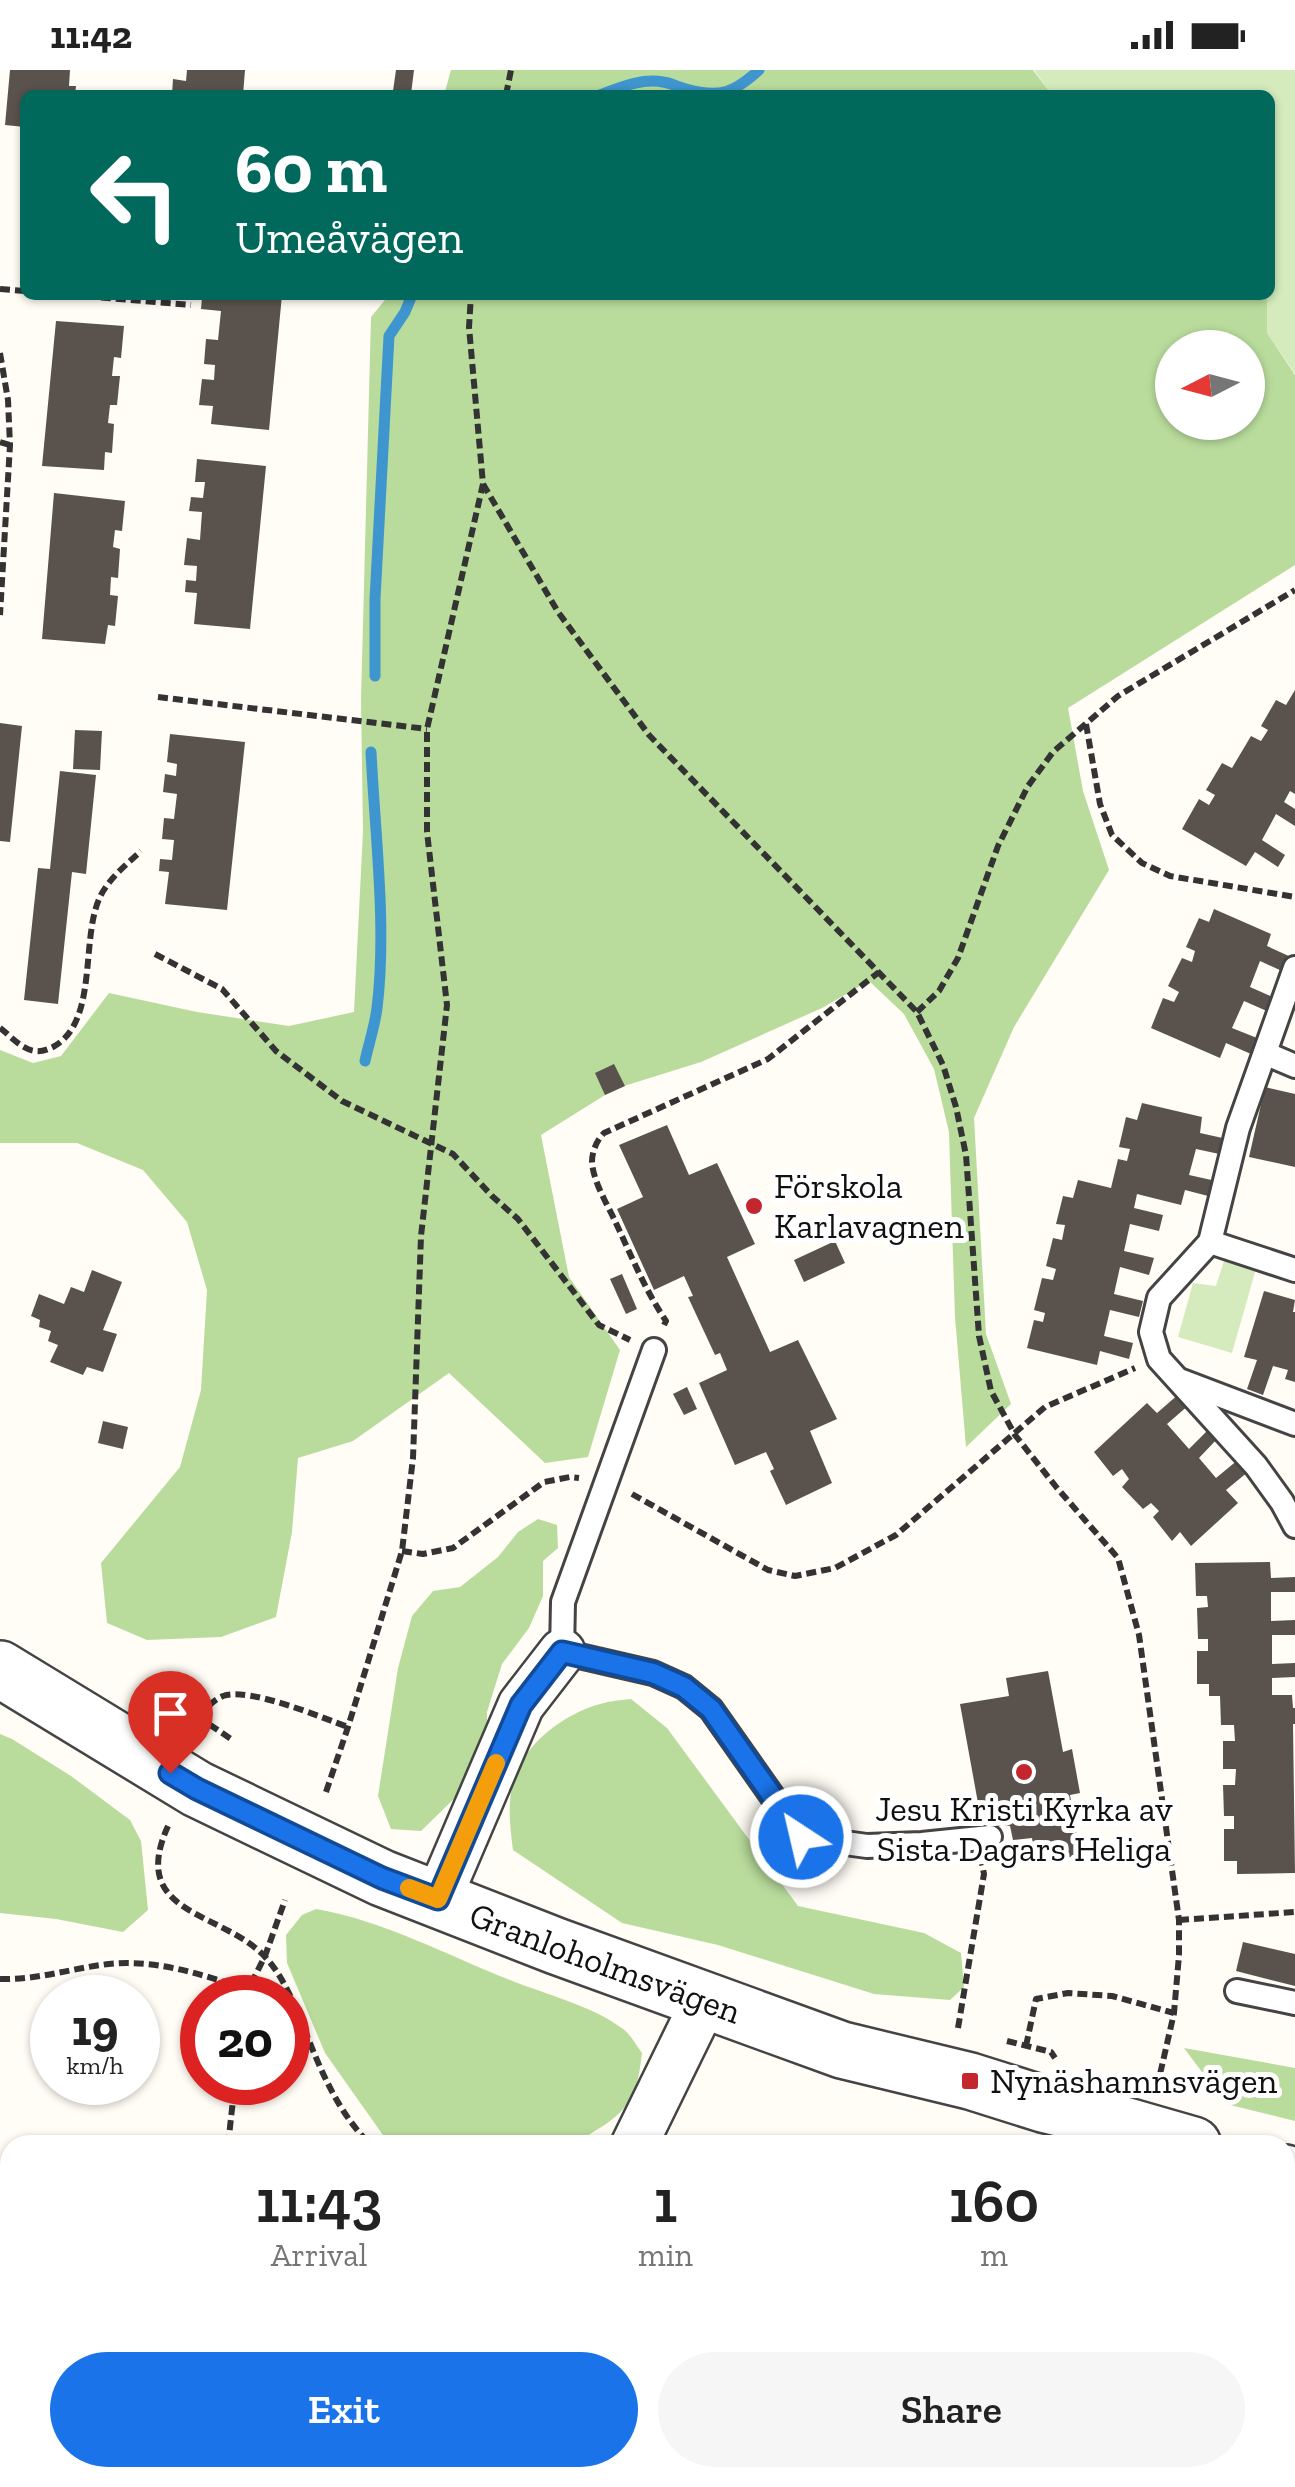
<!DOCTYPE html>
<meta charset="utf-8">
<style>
body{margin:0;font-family:"Zilla Slab",serif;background:#f6f6f6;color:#222;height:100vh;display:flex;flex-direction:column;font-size:38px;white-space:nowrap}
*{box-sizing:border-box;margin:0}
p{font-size:32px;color:#767676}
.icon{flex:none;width:55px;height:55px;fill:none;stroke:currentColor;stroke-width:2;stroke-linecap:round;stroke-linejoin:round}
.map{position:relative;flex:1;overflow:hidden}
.panel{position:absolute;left:0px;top:2065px;width:1295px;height:352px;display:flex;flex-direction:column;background:#fff;border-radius:30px 30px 0 0;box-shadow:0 2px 8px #0004}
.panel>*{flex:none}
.top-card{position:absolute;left:20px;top:20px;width:1255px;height:210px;border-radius:15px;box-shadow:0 2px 8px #0004;background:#00695c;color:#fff;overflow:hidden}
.needle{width:65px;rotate:264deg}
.tools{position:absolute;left:1155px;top:260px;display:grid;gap:20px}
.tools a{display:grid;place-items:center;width:110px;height:110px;border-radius:50%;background:#fff;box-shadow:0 2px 8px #0004;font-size:50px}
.speed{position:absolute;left:30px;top:1905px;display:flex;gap:20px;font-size:50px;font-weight:700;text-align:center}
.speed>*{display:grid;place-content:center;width:130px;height:130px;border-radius:50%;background:#fff;box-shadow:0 2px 8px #0004;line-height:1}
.speed small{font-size:25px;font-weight:400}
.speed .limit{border:15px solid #d22;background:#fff;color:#111}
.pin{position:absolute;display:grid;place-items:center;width:85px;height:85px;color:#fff;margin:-102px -42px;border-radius:50% 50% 50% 0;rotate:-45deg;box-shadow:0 0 10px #0007}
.pin .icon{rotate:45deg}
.me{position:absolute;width:110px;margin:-55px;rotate:325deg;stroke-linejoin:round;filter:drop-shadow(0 0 8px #0008)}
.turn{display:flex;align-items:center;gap:35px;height:210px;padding:0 50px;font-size:45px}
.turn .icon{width:130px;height:130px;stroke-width:2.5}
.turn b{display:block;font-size:70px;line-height:85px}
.eta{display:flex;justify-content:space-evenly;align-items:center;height:170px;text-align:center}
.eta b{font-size:60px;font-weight:600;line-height:70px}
.action{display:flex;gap:20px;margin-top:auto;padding:20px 50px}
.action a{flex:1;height:115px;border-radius:60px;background:#1a73e8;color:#fff;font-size:40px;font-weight:600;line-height:115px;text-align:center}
.action a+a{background:#f6f6f6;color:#222}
.status{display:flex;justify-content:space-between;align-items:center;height:70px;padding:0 50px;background:#fff;direction:ltr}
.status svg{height:28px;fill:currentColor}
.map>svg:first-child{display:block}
.green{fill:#d5ebbd}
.forest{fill:#b9dc9c;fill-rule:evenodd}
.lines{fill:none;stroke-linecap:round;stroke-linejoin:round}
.stream{stroke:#3f96cf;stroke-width:11}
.building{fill:#5a524d}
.service-casing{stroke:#444;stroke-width:28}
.minor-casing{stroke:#444;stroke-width:50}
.tertiary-casing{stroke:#444;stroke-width:60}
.path{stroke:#333;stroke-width:6;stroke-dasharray:10 5;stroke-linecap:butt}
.service{stroke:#fff;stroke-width:22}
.minor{stroke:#fff;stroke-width:45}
.tertiary{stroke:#fff;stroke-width:55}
.route-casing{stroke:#114b97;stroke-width:25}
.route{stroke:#1a73e8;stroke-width:18}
.slow{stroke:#f59e0b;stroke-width:18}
.poi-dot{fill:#c4262e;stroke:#fff;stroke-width:4}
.labels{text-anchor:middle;stroke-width:10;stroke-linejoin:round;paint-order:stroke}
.poi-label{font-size:35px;fill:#111;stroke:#fff;text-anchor:start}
.street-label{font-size:35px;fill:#111;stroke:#fff}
</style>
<div class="status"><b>11:42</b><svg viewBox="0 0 49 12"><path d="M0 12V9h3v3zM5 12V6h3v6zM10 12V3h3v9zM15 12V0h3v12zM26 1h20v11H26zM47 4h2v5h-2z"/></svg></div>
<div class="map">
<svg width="1295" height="2417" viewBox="0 0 1295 2417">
<rect width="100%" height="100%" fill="#fffdf5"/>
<!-- green -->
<g class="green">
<path d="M1034 0H1295V304L1267 263V225H1270V25H1052Z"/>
<path d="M1224 1191 1256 1199 1232 1283 1178 1267 1193 1213 1216 1216Z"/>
</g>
<!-- forest -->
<g class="forest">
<path d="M451 0H1033L1052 25H444Z"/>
<path d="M389 225H1267V263L1295 305V495L1068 638 1083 721 1109 800 1014 957 974 1048 986 1264 1011 1334 966 1377 955 1247 949 1062 934 999 904 944 869 911 822 938 701 992 624 1016 605 1025 541 1065 569 1207 620 1280 588 1387 545 1393 449 1303 353 1371 298 1388 292 1462 276 1547 221 1567 147 1570 107 1553 101 1493 180 1397 201 1320 207 1220 187 1152 143 1100 77 1073H0V980L33 993 61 986 109 923 197 942 289 956 354 942 363 761 361 630 371 247ZM1172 278H1248V352H1172Z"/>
<path d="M538 1449 557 1455 558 1478 543 1491V1526L529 1558 502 1594 487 1642V1663L459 1724 421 1761 391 1759 378 1726 398 1598 412 1546 433 1521 460 1517 498 1487 518 1462Z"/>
<path d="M631 1629 667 1658 798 1836 924 1863 961 1883 964 1917 950 1930 874 1924 718 1875 622 1853 513 1780C510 1757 507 1732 514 1709 525 1673 564 1644 600 1634 610 1631 621 1630 631 1629Z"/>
<path d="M0 1664 12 1669 71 1706 130 1750 141 1771 148 1840 123 1862 56 1849 0 1843Z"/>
<path d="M316 1839C385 1851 446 1885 510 1910 547 1925 591 1935 623 1959 631 1965 636 1975 642 1983 638 2015 635 2034 606 2054 596 2061 586 2064 581 2075H390L325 1983 287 1893 286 1865 302 1845Z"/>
<path d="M1184 1978 1295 1998V2051L1226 2034Z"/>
</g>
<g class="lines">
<!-- stream -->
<g class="stream">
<path d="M600 25C619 18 641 8 663 12 671 13 678 17 686 19 720 29 735 22 759 0"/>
<path d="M375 606V529L389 266 405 242 412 225"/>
<path d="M365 991C369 973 375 955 377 938 387 858 375 764 371 682"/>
</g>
</g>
<!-- building -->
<g class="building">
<path d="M10 0H70L69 16H76L75 25H25V57L5 55Z"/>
<path d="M187 0H245L243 25H172L173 9 186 11Z"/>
<path d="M396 0H414L411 24 393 21Z"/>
<path d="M222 225H282L269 360 211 354 213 336 199 335 202 309 214 310 215 295 204 294 206 269 218 270 221 241 201 239 202 228 221 230Z"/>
<path d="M56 251 124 256 121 288 114 287 112 306H120L117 335H110L108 353 114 354 112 383 105 382 104 400 42 396Z"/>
<path d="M197 389 266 396 250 559 194 554 197 523 185 522 186 510 196 511 197 496 184 495 187 468 200 470 202 442 189 441 191 427 203 428 205 412H195Z"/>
<path d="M54 423 125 431 122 461 115 460 113 477 120 479 118 508 111 507 110 525 118 526 115 556 108 555 105 574 42 569Z"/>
<path d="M1295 620V724L1290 721 1284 732 1295 739V756L1276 744 1262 770 1285 785 1278 797 1255 782 1246 796 1182 759 1199 729 1209 735 1215 725 1206 720 1222 693 1232 698 1251 666 1261 671 1268 660 1261 656 1276 630 1286 635Z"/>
<path d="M0 653 22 656 10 772 0 771Z"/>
<path d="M75 660 102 661 100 700 73 699Z"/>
<path d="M170 664 245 672 227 840 165 834 169 802 159 801 160 789 172 790 174 770 162 769 164 748 174 749 177 724 163 722 165 704 176 706 177 694 167 692Z"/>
<path d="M60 701 96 705 86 804 72 802 58 934 24 930 38 798 50 799Z"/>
<path d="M1214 839 1271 864 1267 876 1291 887 1284 902 1260 891 1250 917 1275 928 1269 942 1244 931 1232 958 1257 968 1251 984 1226 973 1220 988 1151 958 1163 928 1174 932 1179 922 1168 916 1182 888 1192 892 1195 881 1186 877 1199 848 1209 852Z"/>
<path d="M614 994 625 1016 605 1025 595 1003Z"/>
<path d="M1265 1017 1295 1024V1097L1249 1087Z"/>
<path d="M1142 1033 1202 1047 1200 1063 1227 1069 1224 1085 1196 1079 1189 1105 1216 1111 1212 1127 1185 1120 1181 1135 1137 1124 1134 1138 1163 1145 1159 1161 1130 1154 1124 1181 1154 1188 1149 1205 1120 1197 1114 1224 1143 1231 1139 1247 1110 1240 1104 1266 1133 1273 1129 1289 1100 1281 1097 1295 1027 1278 1034 1250 1043 1252 1045 1243 1034 1240 1042 1208 1053 1210 1056 1199 1046 1196 1053 1168 1062 1170 1065 1155 1056 1154 1063 1126 1073 1128 1078 1110 1111 1118 1118 1089 1127 1091 1130 1079 1119 1077 1126 1047 1137 1050Z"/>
<path d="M667 1055 689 1105 717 1093 755 1174 727 1187 770 1282 798 1270 837 1349 810 1361 832 1413 786 1435 770 1401 774 1399 766 1382 735 1395 699 1313 727 1300 720 1283 715 1285 688 1227 693 1226 684 1206 654 1220 617 1139 643 1127 619 1075Z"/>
<path d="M835 1171 845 1193 804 1212 794 1190Z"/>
<path d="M92 1200 122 1212 103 1260 117 1264 103 1302 87 1297 83 1305 50 1292 58 1275 48 1271 51 1261 39 1257 40 1250 31 1246 39 1224 64 1234 71 1217 84 1222Z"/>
<path d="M622 1204 637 1239 626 1244 610 1209Z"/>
<path d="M1264 1221 1295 1230 1293 1242H1295V1312L1285 1309 1288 1300 1273 1296 1263 1325 1247 1319 1257 1290 1244 1287Z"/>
<path d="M687 1317 697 1339 684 1345 673 1324Z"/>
<path d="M1180 1323 1190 1334 1167 1354 1189 1379 1209 1359 1218 1368 1199 1388 1216 1408 1239 1389 1249 1401 1226 1420 1238 1433 1191 1476 1180 1462 1172 1471 1153 1447 1159 1441 1151 1433 1143 1439 1122 1417 1129 1409 1122 1399 1113 1406 1094 1382 1147 1333 1157 1343Z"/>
<path d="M103 1351 128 1357 123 1379 98 1373Z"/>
<path d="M1270 1492 1271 1508 1295 1507V1522H1271V1551L1295 1550V1565H1272V1594L1295 1593V1607L1272 1608V1625H1292L1293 1638H1295V1654H1293L1295 1803 1237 1804V1791H1224V1759H1234V1746H1224L1223 1715H1235L1236 1699H1223V1671H1235L1234 1655H1221L1220 1626H1209V1614H1197V1581H1208V1569H1198L1197 1538 1208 1537 1207 1526H1196L1195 1493Z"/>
<path d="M1048 1601 1063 1682 1072 1679 1080 1723 1070 1725 1080 1785 1036 1794 1032 1768 1013 1770 1010 1756 982 1755 960 1634 1009 1626 1006 1608Z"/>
<path d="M1243 1872 1295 1884V1916L1236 1901Z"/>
<path d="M587 2408H711L709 2417H584Z"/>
<path d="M828 2408H956L954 2417H826Z"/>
<path d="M1111 2408H1224L1221 2417H1132L1110 2411Z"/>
</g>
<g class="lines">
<!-- service casing -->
<g class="service-casing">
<g id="service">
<path d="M1295 898 1238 1058 1210 1172 1159 1228 1151 1262 1159 1289 1256 1396 1282 1432 1295 1456"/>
<path d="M1265 983 1295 996"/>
<path d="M1210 1172 1295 1200"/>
<path d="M654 1280 563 1532 562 1582 653 1603 684 1617 711 1639 801 1767 867 1776 922 1774 990 1767"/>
<path d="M1182 1311 1295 1354"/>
<path d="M1237 1921 1295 1933"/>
</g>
</g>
<!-- minor casing -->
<g class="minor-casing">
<g id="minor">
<path d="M438 1829 521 1635 562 1582"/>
<path d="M634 2075 705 1930"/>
</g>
</g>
<!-- tertiary casing -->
<g class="tertiary-casing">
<g id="tertiary">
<path id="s1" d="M0 1599 197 1719 382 1808 556 1876 842 1980 970 2011 1043 2034 1092 2046 1193 2075"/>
<path d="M1285 2103 1295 2106"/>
</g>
</g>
<!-- path -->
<g class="path">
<path d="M506 25 511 0"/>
<path d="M0 219 25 221"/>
<path d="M71 225 191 235"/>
<path d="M0 283 8 330 10 375 0 545"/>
<path d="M0 372 10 375"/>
<path d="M483 414 558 542 649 665 917 942 943 995 956 1037 966 1085 979 1266 991 1321 1015 1365 1057 1418 1118 1488 1139 1565 1179 1850V1885L1174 1943 1158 2013"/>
<path d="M158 627 427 659"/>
<path d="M1086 654 1100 734 1112 765 1142 793 1170 806 1295 827"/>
<path d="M155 884 222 919 276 981 342 1031 453 1084 492 1126 518 1149 599 1255 630 1270"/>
<path d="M917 942 939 921 958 888 998 776 1028 716 1053 682 1118 626 1295 520"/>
<path d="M0 958C8 964 15 972 24 977 34 983 43 982 53 977 99 952 80 869 100 827 109 808 127 794 141 781"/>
<path d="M664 1255 666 1251C645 1220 631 1185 615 1151 607 1134 593 1111 592 1092 592 1081 597 1070 604 1063L768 989 879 902"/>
<path d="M632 1424 768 1500 795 1506 835 1498 896 1465 1045 1337 1135 1298"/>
<path d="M402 1481 423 1484 453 1478 544 1412 570 1407 579 1408"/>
<path d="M142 1622 200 1648 234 1671"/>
<path d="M200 1648C205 1639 213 1630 223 1626 250 1617 320 1647 348 1657"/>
<path d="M326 1722 348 1657 402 1481 413 1388 421 1166 447 935 427 762V659L483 414 469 257 471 225"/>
<path d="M168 1756C127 1847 224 1840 267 1889 284 1908 293 1932 303 1956 320 1998 337 2042 371 2075"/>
<path d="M1179 1850 1295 1842"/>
<path d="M0 1909C39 1910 72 1898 109 1894 157 1889 204 1905 248 1920"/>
<path d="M247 1928 248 1920 265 1886 285 1830"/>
<path d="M958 1958 984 1804 982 1794"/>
<path d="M1007 1971 1051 1982 1055 1988"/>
<path d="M1026 1976 1036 1929 1068 1923 1112 1926 1174 1943"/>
<path d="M228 2075 235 2012"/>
<path d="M1290 2163 1295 2178"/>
<path d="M1285 2232 1295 2234"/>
<path d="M215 2417 216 2408"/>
<path d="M1043 2417 1046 2408"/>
</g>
<!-- service -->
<use href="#service" class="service"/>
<!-- minor -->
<use href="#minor" class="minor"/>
<!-- tertiary -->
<use href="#tertiary" class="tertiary"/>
</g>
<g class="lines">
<!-- route casing -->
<g class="route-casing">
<path id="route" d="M170 1703 197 1719 382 1808 438 1829 521 1635 562 1582 653 1603 684 1617 711 1639 801 1767"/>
</g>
<!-- route -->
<use href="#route" class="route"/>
<!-- slow -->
<path class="slow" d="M409 1818 438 1829 496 1693"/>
</g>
<!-- markers -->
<g class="poi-dot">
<circle cx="754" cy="1136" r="10"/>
<circle cx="1024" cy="1702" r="10"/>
<rect x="960" y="2001" width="20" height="20" rx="5"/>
</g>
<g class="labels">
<!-- poi labels -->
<g class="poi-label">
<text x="774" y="1128">Förskola<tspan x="774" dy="40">Karlavagnen</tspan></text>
<text x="1024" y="1751" text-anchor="middle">Jesu Kristi Kyrka av<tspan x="1024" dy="40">Sista Dagars Heliga</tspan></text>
<text x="990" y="2023">Nynäshamnsvägen</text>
</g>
<!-- street labels -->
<g class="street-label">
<text dy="12" stroke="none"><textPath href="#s1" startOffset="675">Granloholmsvägen</textPath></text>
</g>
</g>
</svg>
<div class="tools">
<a><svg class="needle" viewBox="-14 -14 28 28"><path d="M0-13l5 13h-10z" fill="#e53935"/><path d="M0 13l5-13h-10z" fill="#767676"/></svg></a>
</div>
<div class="speed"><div>19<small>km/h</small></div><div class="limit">20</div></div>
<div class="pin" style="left:170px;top:1703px;background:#d93025"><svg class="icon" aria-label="arrive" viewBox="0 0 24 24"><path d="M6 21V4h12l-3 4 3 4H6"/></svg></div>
<svg class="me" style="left:801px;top:1767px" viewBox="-20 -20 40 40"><circle r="17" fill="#1a73e8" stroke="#fff" stroke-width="3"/><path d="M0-11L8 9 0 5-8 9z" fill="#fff"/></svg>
<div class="top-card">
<div class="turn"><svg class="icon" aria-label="left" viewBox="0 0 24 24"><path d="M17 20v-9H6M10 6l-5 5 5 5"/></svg><div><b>60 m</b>Umeåvägen</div></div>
</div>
<section class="panel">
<div class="eta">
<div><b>11:43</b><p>Arrival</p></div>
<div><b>1</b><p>min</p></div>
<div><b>160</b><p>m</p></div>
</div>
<div class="action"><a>Exit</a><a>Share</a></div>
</section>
</div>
